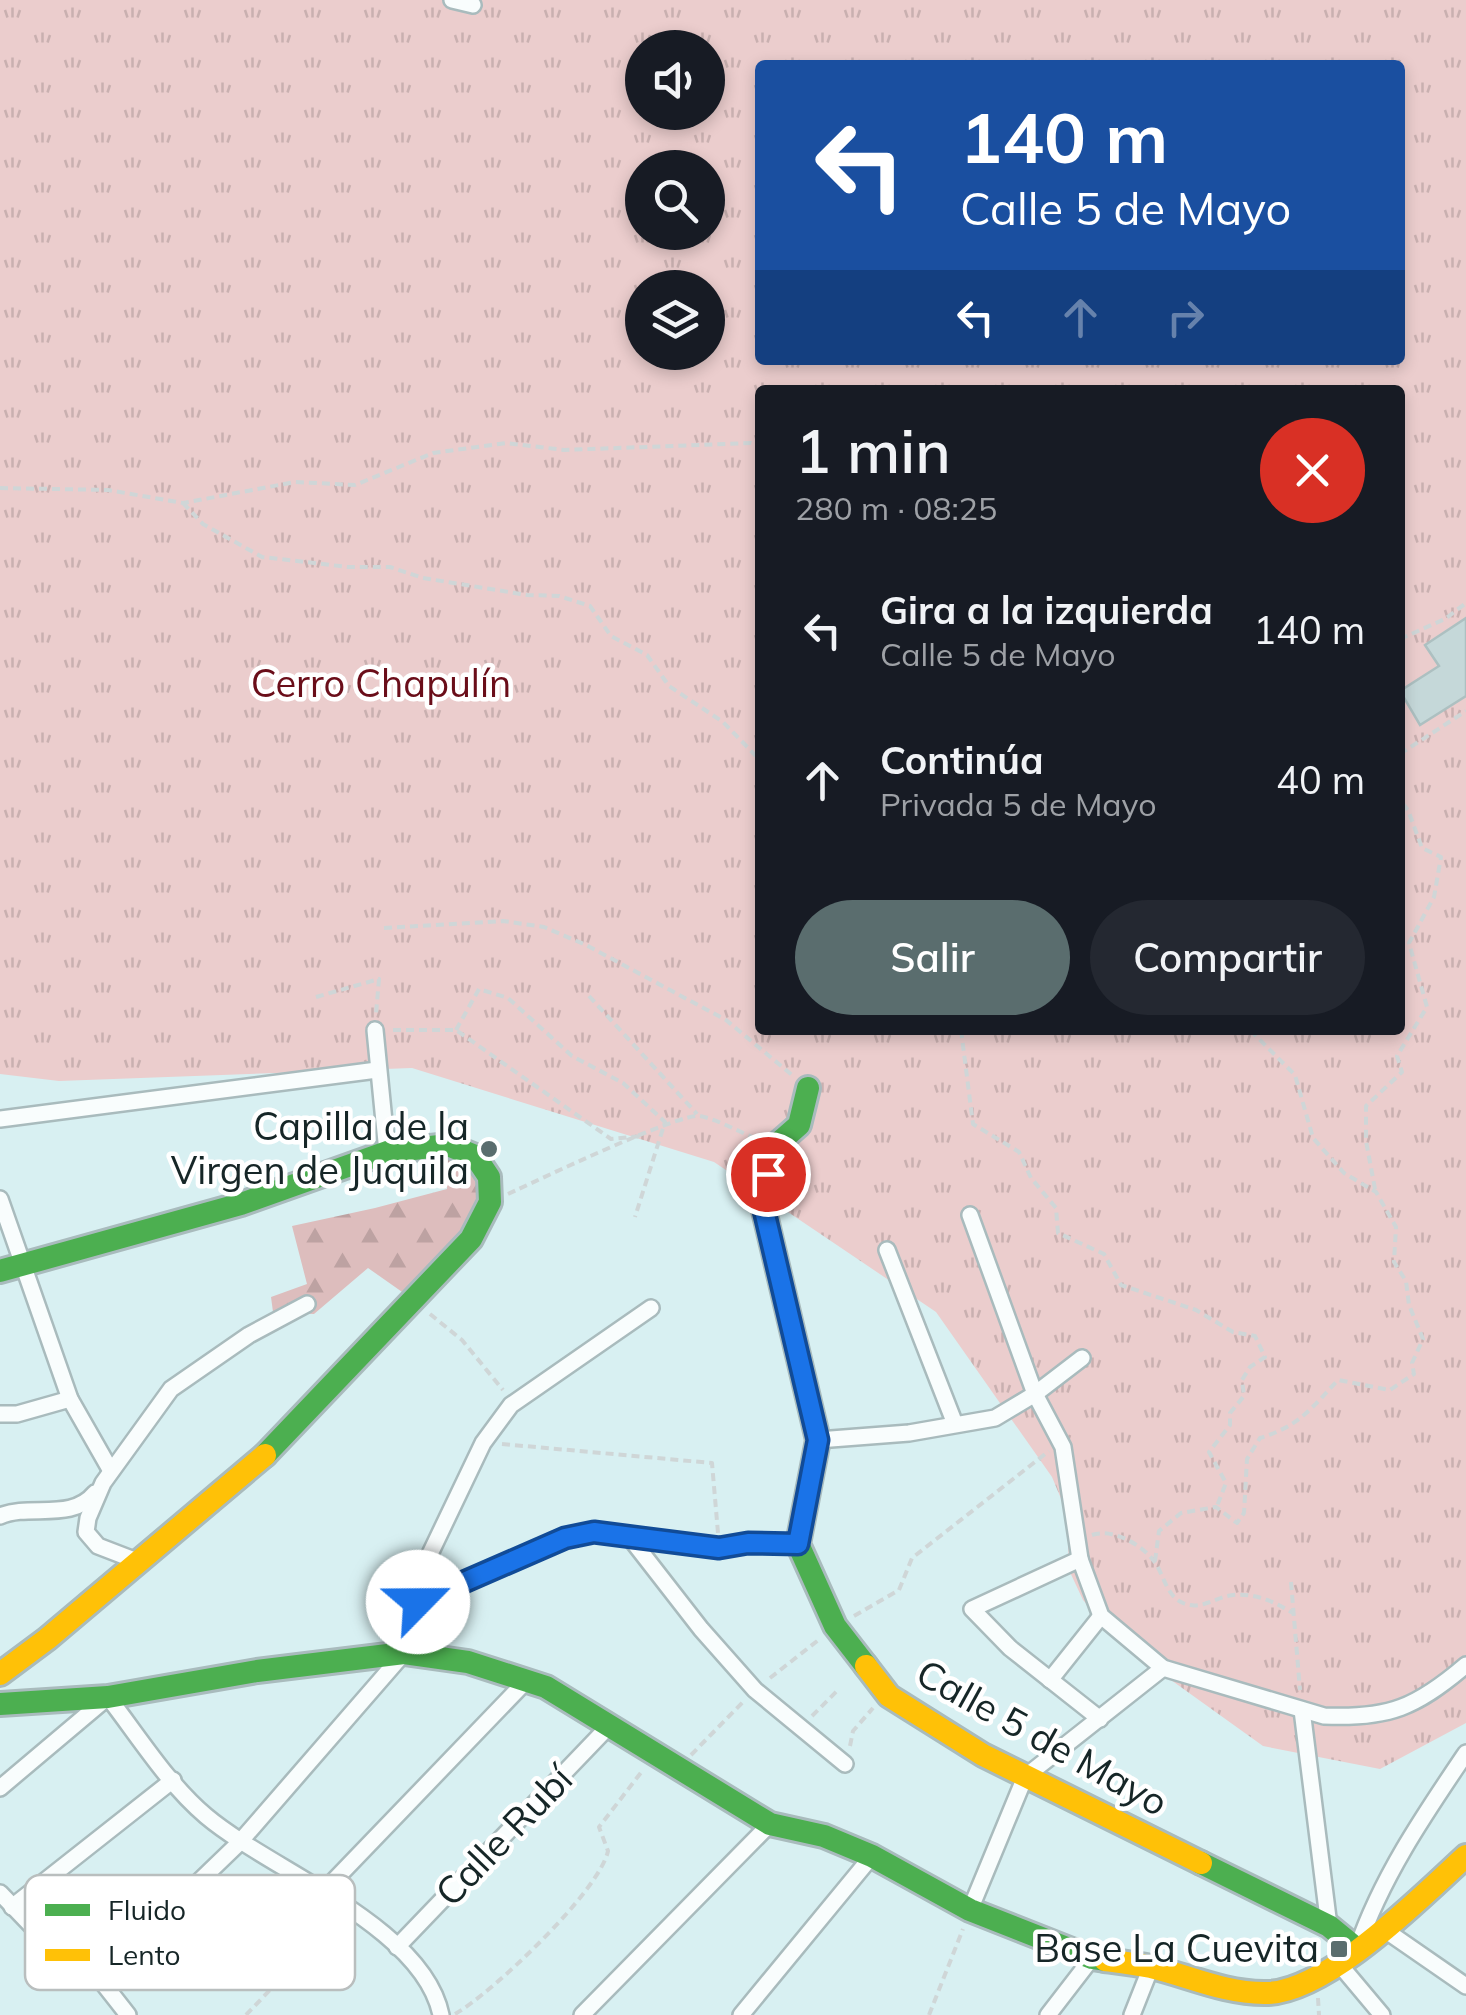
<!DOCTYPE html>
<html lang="es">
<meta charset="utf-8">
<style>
body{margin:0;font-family:Mulish,sans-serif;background:#242831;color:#f1f3f6;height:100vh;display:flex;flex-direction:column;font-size:38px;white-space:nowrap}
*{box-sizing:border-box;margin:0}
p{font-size:32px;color:#9ea1a6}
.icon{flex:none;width:55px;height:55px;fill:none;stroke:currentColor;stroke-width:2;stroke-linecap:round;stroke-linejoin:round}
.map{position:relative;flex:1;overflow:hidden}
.details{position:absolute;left:755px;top:385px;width:650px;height:650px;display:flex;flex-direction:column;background:#171b24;border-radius:10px;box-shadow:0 5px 15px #0003}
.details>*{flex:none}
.hud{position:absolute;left:755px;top:60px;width:650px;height:305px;border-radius:10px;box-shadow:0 5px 15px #0003;background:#1a4fa0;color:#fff;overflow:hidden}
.tools{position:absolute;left:625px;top:30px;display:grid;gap:20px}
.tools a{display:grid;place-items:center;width:100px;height:100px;border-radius:50%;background:#171b24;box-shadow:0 5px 15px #0003;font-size:50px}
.pin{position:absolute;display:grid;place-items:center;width:85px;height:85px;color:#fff;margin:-42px;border:5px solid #fff;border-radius:50%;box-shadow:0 2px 10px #0007}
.me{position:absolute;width:110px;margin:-55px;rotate:67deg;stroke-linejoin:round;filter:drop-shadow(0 0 8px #0008)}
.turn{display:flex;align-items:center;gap:35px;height:210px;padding:0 40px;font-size:45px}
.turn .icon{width:130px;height:130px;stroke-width:2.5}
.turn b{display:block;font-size:70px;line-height:85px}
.lanes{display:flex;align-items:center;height:95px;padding:0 40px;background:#0003;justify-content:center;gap:50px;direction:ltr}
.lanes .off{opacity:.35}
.round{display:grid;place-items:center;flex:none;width:105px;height:105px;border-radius:52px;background:#242831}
.summary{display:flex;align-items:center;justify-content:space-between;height:170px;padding:0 40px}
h1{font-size:60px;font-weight:600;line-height:75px}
.button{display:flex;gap:20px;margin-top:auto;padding:20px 40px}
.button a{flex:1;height:115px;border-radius:60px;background:#5a6d6e;color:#fff;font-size:40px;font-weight:600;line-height:115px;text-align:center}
.button a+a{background:#242831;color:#f1f3f6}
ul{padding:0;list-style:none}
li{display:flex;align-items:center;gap:30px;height:150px;padding:0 40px}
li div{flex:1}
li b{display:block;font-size:38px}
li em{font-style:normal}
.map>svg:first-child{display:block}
.grass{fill:url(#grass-tufts);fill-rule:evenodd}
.forest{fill:url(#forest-firs)}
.building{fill:#c5d8d9;stroke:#adc0c1;stroke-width:2.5}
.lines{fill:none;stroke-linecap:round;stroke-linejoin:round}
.street-casing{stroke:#a9bbbd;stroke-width:20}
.fast-casing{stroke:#a9bbbd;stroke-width:28}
.slow-casing{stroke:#a9bbbd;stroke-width:28}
.path{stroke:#cfd6d7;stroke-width:4;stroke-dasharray:8 5;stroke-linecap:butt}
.street{stroke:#f9fdfd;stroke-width:15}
.fast{stroke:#4caf50;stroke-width:22}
.slow{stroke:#ffc107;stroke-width:22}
.route-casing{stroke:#114b97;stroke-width:25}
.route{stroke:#1a73e8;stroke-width:18}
.poi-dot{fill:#5a6d6e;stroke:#fff;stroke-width:4}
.labels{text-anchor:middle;stroke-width:9;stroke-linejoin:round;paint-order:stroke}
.park-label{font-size:38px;fill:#6a0d19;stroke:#fff}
.poi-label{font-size:38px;fill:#162627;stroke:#fff;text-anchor:end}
.street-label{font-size:38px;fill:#162627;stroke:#fff}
.key{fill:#fff;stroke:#b9bebe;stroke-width:2.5}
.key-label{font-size:28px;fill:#162627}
</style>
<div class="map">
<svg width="1466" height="2015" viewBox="0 0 1466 2015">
<defs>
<pattern id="grass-tufts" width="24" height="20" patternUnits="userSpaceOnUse" patternTransform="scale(2.5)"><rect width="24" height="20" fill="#ebcdcd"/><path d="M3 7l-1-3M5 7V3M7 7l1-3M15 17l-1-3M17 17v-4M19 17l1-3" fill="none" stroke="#c9b0b0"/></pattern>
<pattern id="forest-firs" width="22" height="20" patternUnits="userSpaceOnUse" patternTransform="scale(2.5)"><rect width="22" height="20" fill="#ddbdbd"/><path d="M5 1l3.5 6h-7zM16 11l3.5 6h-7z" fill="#bda2a2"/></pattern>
</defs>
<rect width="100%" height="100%" fill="#d8f0f2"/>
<!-- grass -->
<path class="grass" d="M0 0H1466V1723L1380 1769 1263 1746 1125 1647 1083 1600 1069 1570 1067 1513 1052 1477 936 1312 714 1162 412 1068 59 1081 0 1074ZM642 48H708V112H642ZM760 65H1400V360H760ZM642 168H708V232H642ZM642 288H708V352H642ZM760 390H1400V1030H760Z"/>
<!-- forest -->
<path class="forest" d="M448 1145 475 1156 490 1202 415 1301 368 1268 314 1314 273 1312 271 1297 307 1284 292 1226 375 1208 447 1189Z"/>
<!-- building -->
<path class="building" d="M1466 618V696L1420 725 1400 691 1439 666 1425 645Z"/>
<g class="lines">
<!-- street casing -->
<g class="street-casing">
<g id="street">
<path d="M452 0 473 5"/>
<path d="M375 1030 387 1152"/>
<path d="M0 1119 377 1070"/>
<path d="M0 1199 70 1399 111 1471"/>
<path d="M970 1215 1035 1394 1063 1447 1080 1559 1101 1616 1163 1668 1324 1716C1389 1719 1417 1707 1466 1665"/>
<path d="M887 1250 955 1424"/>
<path d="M0 1414H17L70 1399"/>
<path d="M818 1440 909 1433 995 1418 1035 1394 1082 1358"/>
<path d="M0 1516C31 1503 71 1522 95 1493"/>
<path d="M631 1539 701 1629 755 1690 845 1764"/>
<path d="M1080 1559 972 1609 1010 1648 1100 1719"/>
<path d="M137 1561 98 1546 86 1532 88 1518 103 1483 171 1389 249 1335 307 1304"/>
<path d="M417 1603 565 1538 595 1532 719 1548 749 1543 798 1544"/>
<path d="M438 1657 417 1603 429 1556 483 1443 511 1405 651 1308"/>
<path d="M1050 1680 1101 1616"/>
<path d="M1302 1710 1329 1926"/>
<path d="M0 1788 108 1697C139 1737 168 1784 206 1816 271 1871 423 1926 441 2015"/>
<path d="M324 1891 527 1680"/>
<path d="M0 1893 51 1946 99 1978 128 2015"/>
<path d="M12 1907 173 1780"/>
<path d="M970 1910 1025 1777 1163 1668"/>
<path d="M1385 1930 1466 1986"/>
<path d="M397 1947 610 1725"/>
<path d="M1357 1949C1381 1878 1424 1815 1466 1753"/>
<path d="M1340 1965 1382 2015"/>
<path d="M99 1978 239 1843 404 1653"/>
<path d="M582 2015 770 1824"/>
<path d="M741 2015 872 1856"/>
<path d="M1048 2015 1092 1958"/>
<path d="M1132 2015 1151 1967"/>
</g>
</g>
<!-- fast casing -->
<g class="fast-casing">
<g id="fast">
<path d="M808 1088 799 1125 775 1146 762 1202 818 1440 798 1544 835 1626 866 1666"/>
<path d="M0 1271 241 1204 387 1152 448 1145 475 1156 489 1177 490 1202 471 1239 265 1455"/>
<path d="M0 1704 108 1697 257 1671 404 1653 468 1662 546 1687 770 1824 824 1836 872 1856 970 1910 1092 1958 1105 1960"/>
<path d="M1201 1863 1329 1926 1357 1949"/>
</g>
</g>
<!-- slow casing -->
<g class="slow-casing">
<g id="slow">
<path d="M866 1666 889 1696 983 1755 1201 1863"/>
<path d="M0 1674 47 1639 265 1455"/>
<path d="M1105 1960C1120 1962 1136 1964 1151 1967 1189 1976 1224 1993 1264 1993 1325 1995 1422 1896 1466 1856"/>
</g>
</g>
<!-- path -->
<g class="path">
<path d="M0 488 108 490 183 503 295 482 355 485 433 453 506 443 564 450 751 443 760 446"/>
<path d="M183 503 203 524 262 557 348 567H390L423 578 527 595 559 596 590 606 611 636 647 655 669 686 723 722 755 755 760 756"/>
<path d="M1400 639 1445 619 1466 603"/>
<path d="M1400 754 1466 711"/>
<path d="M384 928 503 921 544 927 586 945 726 1020 792 1075"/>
<path d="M589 996 697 1114"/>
<path d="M316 997 379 979 376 1014"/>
<path d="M393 1030H456L611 1139 641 1136"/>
<path d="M456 1030 479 989 508 998 572 1056 623 1083 665 1122 635 1217"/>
<path d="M961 1030 973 1124 1019 1152 1031 1178 1056 1208 1058 1233 1104 1254 1121 1285 1196 1310 1233 1332 1255 1336 1265 1357 1250 1367 1242 1380 1244 1396 1230 1413V1425L1209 1452 1226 1483 1217 1506"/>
<path d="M1375 1189 1366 1141V1106L1402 1072 1397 1056 1427 1007 1409 943 1434 897 1441 857 1422 848 1408 810 1400 800"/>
<path d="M508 1194C536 1181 681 1112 700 1116 719 1120 739 1132 757 1139"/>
<path d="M430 1314 462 1340 503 1390"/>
<path d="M502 1444 712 1463 718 1533"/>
<path d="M1092 1535C1112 1528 1141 1544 1153 1560 1164 1573 1165 1595 1183 1603 1199 1610 1212 1600 1227 1596 1252 1591 1273 1601 1293 1613"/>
<path d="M1155 1561 1159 1531 1181 1513 1216 1507 1237 1523 1244 1513 1247 1459 1260 1438C1299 1426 1311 1409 1338 1380L1390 1390 1414 1374 1412 1363 1423 1339 1409 1305 1406 1281 1394 1262 1396 1227 1376 1192 1344 1173 1313 1138 1295 1075 1250 1030"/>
<path d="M1291 1582 1300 1690"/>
<path d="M854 1616 899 1590 912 1558 1049 1451"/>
<path d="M770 1678 821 1638"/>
<path d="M812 1716 837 1691"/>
<path d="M850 1746 853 1731 873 1708"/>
<path d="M691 1755 744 1701"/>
<path d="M1318 1998 1319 2015"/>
<path d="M455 2014C492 1993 599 1892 608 1851L599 1827 643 1770"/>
<path d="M246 2015 339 1918"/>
<path d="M929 2015 963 1929"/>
</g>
<!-- street -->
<use href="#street" class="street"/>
<!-- fast -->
<use href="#fast" class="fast"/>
<!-- slow -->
<use href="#slow" class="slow"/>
</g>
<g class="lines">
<!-- route casing -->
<g class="route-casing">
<path id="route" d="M418 1602 565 1538 594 1532 719 1548 748 1543 798 1544 818 1440 762 1202 768 1174"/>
</g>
<!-- route -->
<use href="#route" class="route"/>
</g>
<!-- markers -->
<g class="poi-dot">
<circle cx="489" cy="1149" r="10"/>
<rect x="1329" y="1939" width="20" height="20" rx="5"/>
</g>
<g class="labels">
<!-- park labels -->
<g class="park-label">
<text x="381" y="697">Cerro Chapulín</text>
</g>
<!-- poi labels -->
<g class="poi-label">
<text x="469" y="1140">Capilla de la<tspan x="469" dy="44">Virgen de Juquila</tspan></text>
<text x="1319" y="1962">Base La Cuevita</text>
</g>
<!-- street labels -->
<g class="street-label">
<text transform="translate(1042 1738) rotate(29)" y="13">Calle 5 de Mayo</text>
<text transform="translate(504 1836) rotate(-46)" y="13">Calle Rubí</text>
</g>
</g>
<!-- legend -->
<rect x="25" y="1875" width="330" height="115" rx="15" class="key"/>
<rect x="45" y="1904" width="45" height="12" fill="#4caf50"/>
<rect x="45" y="1949" width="45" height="12" fill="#ffc107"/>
<g class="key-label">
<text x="108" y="1920">Fluido</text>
<text x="108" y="1965">Lento</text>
</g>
</svg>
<div class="tools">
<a><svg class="icon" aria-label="sound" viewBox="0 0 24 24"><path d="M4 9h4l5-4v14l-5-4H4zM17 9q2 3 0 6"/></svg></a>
<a><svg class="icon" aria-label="search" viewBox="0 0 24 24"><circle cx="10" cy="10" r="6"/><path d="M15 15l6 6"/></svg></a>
<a><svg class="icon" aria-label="layers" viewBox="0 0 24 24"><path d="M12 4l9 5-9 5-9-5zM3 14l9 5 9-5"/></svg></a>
</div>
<div class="pin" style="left:768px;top:1174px;background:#d93025"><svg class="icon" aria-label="arrive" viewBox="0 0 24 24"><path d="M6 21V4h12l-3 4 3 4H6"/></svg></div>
<svg class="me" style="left:418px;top:1602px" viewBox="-20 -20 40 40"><circle r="19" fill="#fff"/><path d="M0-13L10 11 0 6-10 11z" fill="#1a73e8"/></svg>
<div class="hud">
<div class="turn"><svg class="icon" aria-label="left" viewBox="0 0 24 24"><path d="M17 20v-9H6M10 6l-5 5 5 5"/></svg><div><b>140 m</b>Calle 5 de Mayo</div></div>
<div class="lanes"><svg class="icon" aria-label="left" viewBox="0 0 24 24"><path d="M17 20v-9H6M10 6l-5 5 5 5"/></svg><svg class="icon off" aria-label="ahead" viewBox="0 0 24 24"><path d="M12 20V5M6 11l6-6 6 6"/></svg><svg class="icon off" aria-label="right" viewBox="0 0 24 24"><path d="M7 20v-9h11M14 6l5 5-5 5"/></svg></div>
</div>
<section class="details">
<div class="summary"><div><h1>1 min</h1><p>280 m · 08:25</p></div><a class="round" style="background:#d93025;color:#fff"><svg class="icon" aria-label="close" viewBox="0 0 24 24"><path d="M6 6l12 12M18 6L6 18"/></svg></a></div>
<ul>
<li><svg class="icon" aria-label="left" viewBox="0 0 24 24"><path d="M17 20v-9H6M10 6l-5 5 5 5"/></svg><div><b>Gira a la izquierda</b><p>Calle 5 de Mayo</p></div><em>140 m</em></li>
<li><svg class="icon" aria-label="ahead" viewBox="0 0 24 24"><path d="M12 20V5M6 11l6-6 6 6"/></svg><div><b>Continúa</b><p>Privada 5 de Mayo</p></div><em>40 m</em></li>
</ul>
<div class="button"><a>Salir</a><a>Compartir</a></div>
</section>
</div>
